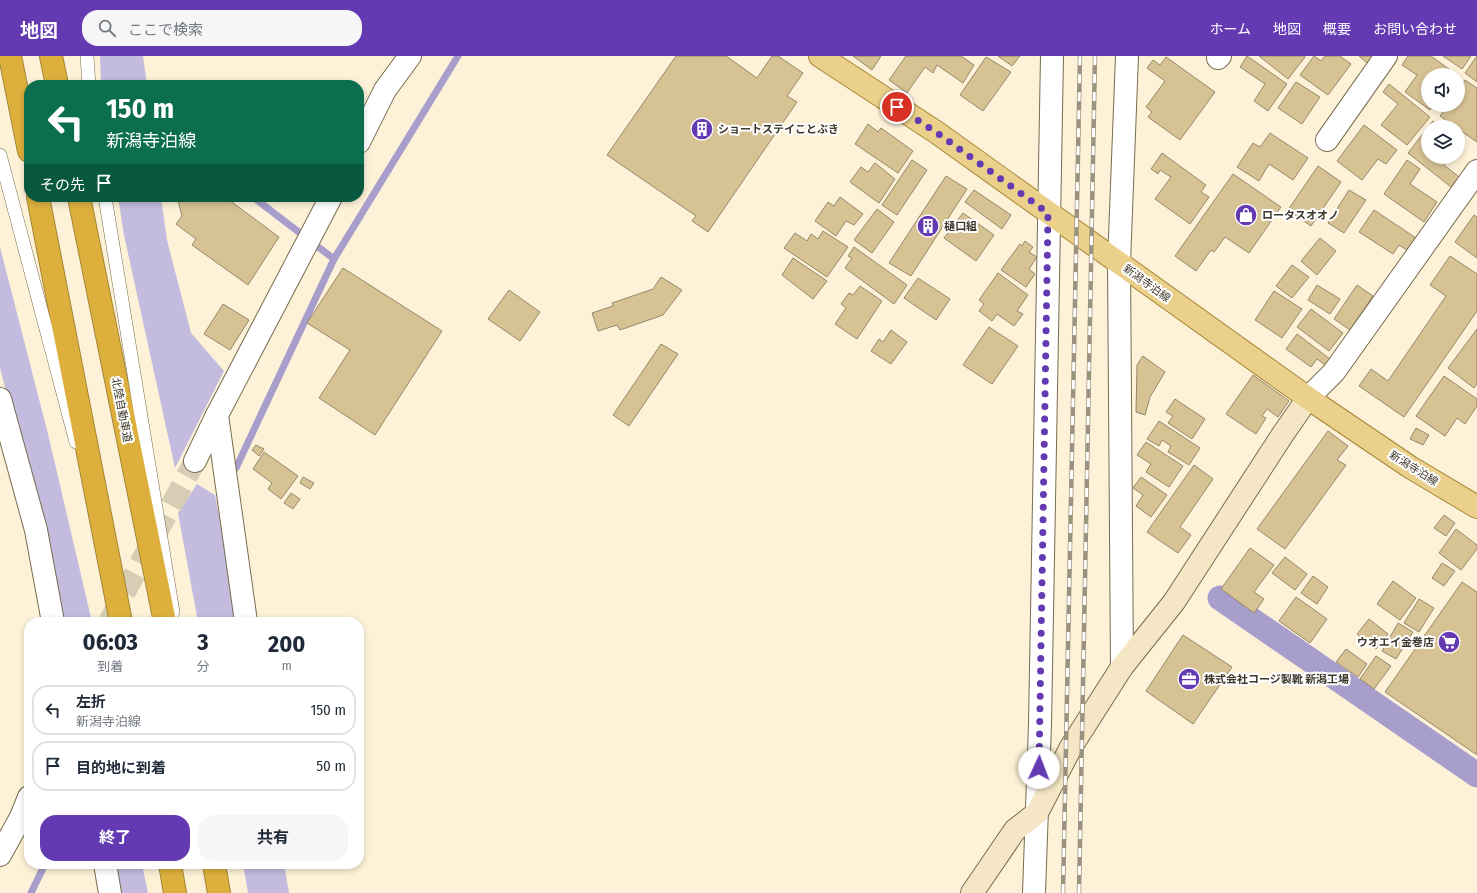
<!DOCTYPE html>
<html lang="ja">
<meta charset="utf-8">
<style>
body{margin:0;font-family:"Fira Sans Condensed","Noto Sans JP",sans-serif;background:#f6f6f7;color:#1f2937;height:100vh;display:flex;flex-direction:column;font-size:15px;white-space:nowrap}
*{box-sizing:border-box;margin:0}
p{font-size:13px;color:#747a83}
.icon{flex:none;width:22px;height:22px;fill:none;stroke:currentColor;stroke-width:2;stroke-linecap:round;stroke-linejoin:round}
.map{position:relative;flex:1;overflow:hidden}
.sheet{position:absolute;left:24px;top:561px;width:340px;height:252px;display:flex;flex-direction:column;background:#fff;border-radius:16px;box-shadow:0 2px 6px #0003}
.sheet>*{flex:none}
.banner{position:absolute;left:24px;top:24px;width:340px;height:122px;border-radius:16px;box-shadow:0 2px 6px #0003;background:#0b6e4f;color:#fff;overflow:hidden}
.controls{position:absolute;left:1421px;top:12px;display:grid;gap:8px}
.controls a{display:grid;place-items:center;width:44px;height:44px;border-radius:50%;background:#fff;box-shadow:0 2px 6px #0003;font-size:20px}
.pin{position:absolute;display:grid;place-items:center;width:34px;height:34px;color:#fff;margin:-17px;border:2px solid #fff;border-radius:50%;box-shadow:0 1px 4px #0007}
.me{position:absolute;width:44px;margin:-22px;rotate:2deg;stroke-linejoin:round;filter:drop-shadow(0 0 3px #0008)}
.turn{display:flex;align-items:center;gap:14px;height:84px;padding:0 16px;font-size:18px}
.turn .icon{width:52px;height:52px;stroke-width:2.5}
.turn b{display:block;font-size:28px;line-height:34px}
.then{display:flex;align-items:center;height:38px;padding:0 16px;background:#0003;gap:8px;font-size:15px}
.eta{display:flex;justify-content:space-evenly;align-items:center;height:68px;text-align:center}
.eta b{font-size:24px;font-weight:700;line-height:28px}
.button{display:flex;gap:8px;margin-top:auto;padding:8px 16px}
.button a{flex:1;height:46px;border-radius:16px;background:#633ab2;color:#fff;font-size:16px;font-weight:700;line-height:46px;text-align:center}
.button a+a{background:#f6f6f7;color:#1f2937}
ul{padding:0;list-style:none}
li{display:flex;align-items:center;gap:12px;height:50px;margin:0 8px 6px;padding:0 8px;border:2px solid #e0e1e3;border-radius:16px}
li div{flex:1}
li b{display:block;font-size:15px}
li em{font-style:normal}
header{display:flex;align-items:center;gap:24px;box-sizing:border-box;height:56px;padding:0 20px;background:#633ab2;color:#fff}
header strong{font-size:19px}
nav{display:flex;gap:22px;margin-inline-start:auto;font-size:14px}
.search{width:280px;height:36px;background:#f6f6f7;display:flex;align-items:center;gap:10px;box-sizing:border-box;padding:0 14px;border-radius:16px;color:#747a83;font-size:15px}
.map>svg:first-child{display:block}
.green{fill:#c3bcde}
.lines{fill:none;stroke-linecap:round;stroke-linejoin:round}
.stream{stroke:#a79ecb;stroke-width:7}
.canal{stroke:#a79ecb;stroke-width:25}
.building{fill:#d7c294;stroke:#96886b}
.street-tunnel{stroke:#d7cdb5;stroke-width:22;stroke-dasharray:22 11;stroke-linecap:butt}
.lane-casing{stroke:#786c4f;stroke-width:14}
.street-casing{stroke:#786c4f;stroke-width:24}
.secondary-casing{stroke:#786c4f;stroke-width:24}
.primary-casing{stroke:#a58636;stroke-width:24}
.highway-casing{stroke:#a58636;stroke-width:24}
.lane{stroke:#fff;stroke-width:13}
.street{stroke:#fff;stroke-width:22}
.secondary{stroke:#f5e7c5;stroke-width:22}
.primary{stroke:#ebd08b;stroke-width:22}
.highway{stroke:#ddb03d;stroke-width:22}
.rail-casing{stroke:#9b937f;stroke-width:4.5}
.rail{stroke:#fff;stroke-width:3;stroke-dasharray:9;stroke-linecap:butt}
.route{stroke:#633ab2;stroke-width:7;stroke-dasharray:0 12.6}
.labels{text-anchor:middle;stroke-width:4;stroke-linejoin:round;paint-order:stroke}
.poi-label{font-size:11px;font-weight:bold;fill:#3d372a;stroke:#fff;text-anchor:start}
.street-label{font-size:11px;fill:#3d372a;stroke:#fff}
</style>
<header>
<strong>地図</strong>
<div class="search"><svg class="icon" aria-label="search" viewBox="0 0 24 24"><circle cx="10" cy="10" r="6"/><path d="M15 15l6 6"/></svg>ここで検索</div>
<nav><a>ホーム</a><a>地図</a><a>概要</a><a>お問い合わせ</a></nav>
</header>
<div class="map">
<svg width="1477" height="837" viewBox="0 0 1477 837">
<rect width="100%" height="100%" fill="#fdf2d8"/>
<!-- green -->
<g class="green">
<path d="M100 0H143L147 29H101Z"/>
<path d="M118 141H161L167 184 191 277 224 315 175 412 124 179Z"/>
<path d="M0 191 48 378 92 566H64L45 485 0 312Z"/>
<path d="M197 428 215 439 240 566H198L178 457Z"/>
<path d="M113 808H142L148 837H119Z"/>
<path d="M243 808H284L289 837H248Z"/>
</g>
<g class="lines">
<!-- stream -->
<g class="stream">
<path d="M253 141 334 203"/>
<path d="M236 412 334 203 458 0"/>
<path d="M31 837 45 808"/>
</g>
<!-- canal -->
<path class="canal" d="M1220 542 1477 719"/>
</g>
<!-- building -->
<g class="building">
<path d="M676 0H726L757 22 772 0H778L803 17 787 40 797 46 708 176 692 165 696 160 607 99Z"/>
<path d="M853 0H881L872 14Z"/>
<path d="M906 0H961L974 9 963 27 937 9 933 17 925 11 907 37 889 24Z"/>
<path d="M998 0H1020L1012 10Z"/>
<path d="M1247 0 1287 28 1268 55 1254 45 1265 28 1240 11Z"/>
<path d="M1259 0H1304L1305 1 1288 23Z"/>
<path d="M1314 0 1321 5 1325 0H1340L1351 8 1328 39 1300 19Z"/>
<path d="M1359 0H1373L1367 7Z"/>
<path d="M1408 0H1431L1457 19H1428V49H1433L1430 54 1405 36 1417 19 1402 9Z"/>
<path d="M1443 0H1471L1462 13Z"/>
<path d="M1477 0V26L1465 17Z"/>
<path d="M986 1 1011 16 983 55 960 39Z"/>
<path d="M1166 1 1215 36 1180 84 1148 61 1152 56 1146 51 1165 25 1147 12 1153 4 1160 9Z"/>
<path d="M1465 24 1477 32V86L1458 73V71H1455L1440 60 1448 49H1458V35Z"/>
<path d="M1296 26 1320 41 1302 68 1278 52Z"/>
<path d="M1389 28 1430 61 1407 89 1381 69 1398 48 1383 36Z"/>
<path d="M1433 65 1441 71H1428V101H1451L1444 109 1459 121 1451 131 1408 97Z"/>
<path d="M868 68 878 76 881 72 913 95 898 117 855 88Z"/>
<path d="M1364 69 1397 94 1386 108 1378 103 1362 124 1337 105Z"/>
<path d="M1270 77 1308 102 1293 124 1269 108 1259 125 1237 111 1253 87 1260 91Z"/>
<path d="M1162 97 1206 129 1201 136 1209 141 1190 168 1155 143 1171 121 1160 114 1158 118 1151 113Z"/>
<path d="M912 104 927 114 897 159 882 149Z"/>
<path d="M1407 104 1420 113 1410 128 1437 146 1424 166 1384 138Z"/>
<path d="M875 107 895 123 879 147 850 126 861 111 868 116Z"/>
<path d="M1318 110 1341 126 1311 170 1288 154Z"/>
<path d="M1233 118 1281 151 1249 197 1225 181 1214 196 1211 194 1196 215 1175 200Z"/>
<path d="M946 120 967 133 911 220 889 207Z"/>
<path d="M974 134 1011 159 1002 173 965 146Z"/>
<path d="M1349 134 1366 144 1344 177 1328 167Z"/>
<path d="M177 141H225L279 181 248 229 192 189 196 183 176 168 182 160Z"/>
<path d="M840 141 863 158 854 169 846 165 836 180 815 165 828 146 834 150Z"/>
<path d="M877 153 894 166 872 197 854 184Z"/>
<path d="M1374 154 1416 182 1407 194 1399 189 1393 198 1359 176Z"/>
<path d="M963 157 994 179 976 205 944 182Z"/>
<path d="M1474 159 1477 161V202L1455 186Z"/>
<path d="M823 175 848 191 827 221 784 192 795 177 807 185 811 178 818 183Z"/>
<path d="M1320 182 1336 195 1317 219 1301 205Z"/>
<path d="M1025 185 1033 191 1029 196 1037 201 1029 213 1035 218 1026 231 1001 214 1020 188 1022 190Z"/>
<path d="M854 191 907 229 894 248 845 212 852 202 848 200Z"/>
<path d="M1450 200 1477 218V255L1404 361 1359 330 1371 313 1388 325 1446 240 1430 229Z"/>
<path d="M793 202 827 225 813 243 782 219Z"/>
<path d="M1292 209 1309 221 1292 242 1276 230Z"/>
<path d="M343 212 442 275 375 379 319 342 350 294 307 267Z"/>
<path d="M998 217 1028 239 1017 255 1023 258 1014 270 997 258 992 265 979 255 984 248 979 244Z"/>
<path d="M661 221 682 234 663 259 620 274 617 269 598 275 592 257 613 250 612 247 653 233Z"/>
<path d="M918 222 950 243 936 264 904 242Z"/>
<path d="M1317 229 1340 243 1330 258 1308 244Z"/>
<path d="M1357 229 1373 240 1350 274 1334 263Z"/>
<path d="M860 230 882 245 857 283 835 268 846 252 841 248 849 237 853 239Z"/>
<path d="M509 234 540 256 520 285 488 263Z"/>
<path d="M1274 235 1302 253 1282 282 1255 264Z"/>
<path d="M223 248 249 264 230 294 204 278Z"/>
<path d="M1311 253 1343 277 1329 295 1297 271Z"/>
<path d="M989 271 1018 290 992 328 963 309Z"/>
<path d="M1477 273V328L1474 332 1448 312Z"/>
<path d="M891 274 907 286 891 308 871 295 879 283 883 286Z"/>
<path d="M1297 278 1330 303 1325 309 1317 303 1311 311 1286 293Z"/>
<path d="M661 288 678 298 629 370 613 359Z"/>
<path d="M1143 300 1165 316 1150 341 1145 359 1136 356 1137 309Z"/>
<path d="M1253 319 1289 345 1278 361 1267 353 1262 360 1266 362 1256 378 1226 358Z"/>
<path d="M1444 320 1477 343V350L1465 368 1457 362 1445 380 1416 360Z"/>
<path d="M1175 343 1205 363 1192 383 1168 367 1173 360 1166 356Z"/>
<path d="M1159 365 1200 392 1189 409 1168 396 1171 390 1162 384 1159 390 1147 383Z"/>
<path d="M1416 372 1429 379 1423 389 1410 383Z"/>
<path d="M1328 375 1348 390 1337 404 1346 409 1285 493 1257 473Z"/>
<path d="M1146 386 1183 410 1169 431 1146 416 1151 408 1137 399Z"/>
<path d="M256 389 264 393 259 400 252 394Z"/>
<path d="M264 396 298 420 281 443 268 433 272 427 253 413Z"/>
<path d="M1194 409 1213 423 1180 471 1191 479 1178 497 1147 476Z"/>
<path d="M303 421 314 427 310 433 300 427Z"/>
<path d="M1141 421 1167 439 1151 461 1136 450 1143 439 1133 432Z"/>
<path d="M291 437 300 443 293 453 284 447Z"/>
<path d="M1444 459 1455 467 1446 480 1434 472Z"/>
<path d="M1456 473 1477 489V493L1461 514 1439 497Z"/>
<path d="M1250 492 1274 509 1254 536 1264 543 1254 557 1221 533Z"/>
<path d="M1285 501 1307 518 1295 534 1272 517Z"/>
<path d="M1442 507 1455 515 1444 530 1432 522Z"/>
<path d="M1313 520 1328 531 1317 548 1301 537Z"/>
<path d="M1393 525 1416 542 1400 564 1377 548Z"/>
<path d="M1462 526 1477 536V699L1385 636Z"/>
<path d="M1296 541 1327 563 1310 587 1279 565Z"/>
<path d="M1419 543 1434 552 1419 576 1404 567Z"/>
<path d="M1369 563 1388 578 1376 593 1357 578Z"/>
<path d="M1398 567 1413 576 1396 603 1382 595Z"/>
<path d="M1183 579 1232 611 1193 668 1146 635Z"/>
<path d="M1346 593 1367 608 1358 621 1336 606Z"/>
<path d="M1376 600 1391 610 1374 633 1360 623Z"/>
</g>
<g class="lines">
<!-- street-tunnel -->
<path class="street-tunnel" d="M109 566 195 405"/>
<!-- lane casing -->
<g class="lane-casing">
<g id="lane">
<path d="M87 0 89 29"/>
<path d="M0 99 76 386"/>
<path d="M105 141 173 556"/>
</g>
</g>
<!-- street casing -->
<g class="street-casing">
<g id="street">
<path d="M1218 2 1220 0"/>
<path d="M1327 84 1386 0"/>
<path d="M359 86 385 34 410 0"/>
<path d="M1308 342 1334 316 1477 115"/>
<path d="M0 343 36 474 53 566"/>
<path d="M217 359 246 566"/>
<path d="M195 405 217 359 331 141"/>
<path d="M1122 611 1119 207 1127 0"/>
<path d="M0 799 21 761 29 741"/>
<path d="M105 808 110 837"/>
<path d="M1034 837 1040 668 1052 0"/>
</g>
</g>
<!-- secondary casing -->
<g class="secondary-casing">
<path id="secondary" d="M972 837 1015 774 1037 757 1071 691 1122 611 1174 546 1283 378 1308 342"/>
</g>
<!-- primary casing -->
<g class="primary-casing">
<path id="primary" d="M820 0 936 76 1308 342 1410 411 1477 451"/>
</g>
<!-- highway casing -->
<g class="highway-casing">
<g id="highway">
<path d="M10 0 29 95"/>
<path d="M51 0 57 29"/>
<path d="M38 141 121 566"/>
<path d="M79 141 165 566"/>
<path d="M170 808 175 837"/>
<path d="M214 808 219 837"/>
</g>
</g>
<!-- lane -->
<use href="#lane" class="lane"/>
<!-- street -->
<use href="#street" class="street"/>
<!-- secondary -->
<use href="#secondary" class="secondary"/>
<!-- primary -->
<use href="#primary" class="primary"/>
<!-- highway -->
<use href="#highway" class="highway"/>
<!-- rail casing -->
<g class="rail-casing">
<g id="rail">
<path d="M1063 837 1080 0"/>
<path d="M1079 837 1095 0"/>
</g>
</g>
<!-- rail -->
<use href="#rail" class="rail"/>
</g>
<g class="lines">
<!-- route -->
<path class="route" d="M897 51 936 76 1048 157 1039 712"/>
</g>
<!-- icons -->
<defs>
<g id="building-disc" transform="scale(1.15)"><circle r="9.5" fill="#633ab2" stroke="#fff"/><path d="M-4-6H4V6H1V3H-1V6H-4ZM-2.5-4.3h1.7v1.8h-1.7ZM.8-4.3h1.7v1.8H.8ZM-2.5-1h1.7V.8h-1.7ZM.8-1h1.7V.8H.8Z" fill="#fff"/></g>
<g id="shop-disc" transform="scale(1.15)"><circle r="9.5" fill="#633ab2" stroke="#fff"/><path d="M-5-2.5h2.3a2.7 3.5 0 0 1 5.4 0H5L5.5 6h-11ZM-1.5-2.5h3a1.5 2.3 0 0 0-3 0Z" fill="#fff"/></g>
<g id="supermarket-disc" transform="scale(1.15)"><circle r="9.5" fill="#633ab2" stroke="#fff"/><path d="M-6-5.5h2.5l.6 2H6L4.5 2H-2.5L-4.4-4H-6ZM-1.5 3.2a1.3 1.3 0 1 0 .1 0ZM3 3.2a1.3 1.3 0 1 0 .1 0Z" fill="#fff"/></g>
<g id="office-disc" transform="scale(1.15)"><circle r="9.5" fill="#633ab2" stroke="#fff"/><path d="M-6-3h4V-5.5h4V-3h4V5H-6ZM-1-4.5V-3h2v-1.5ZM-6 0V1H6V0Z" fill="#fff"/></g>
</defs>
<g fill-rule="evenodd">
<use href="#building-disc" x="702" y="73"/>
<use href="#shop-disc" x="1246" y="159"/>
<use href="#building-disc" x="928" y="170"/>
<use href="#supermarket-disc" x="1449" y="586"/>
<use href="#office-disc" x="1189" y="623"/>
</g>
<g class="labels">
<!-- poi labels -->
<g class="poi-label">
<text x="718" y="77">ショートステイことぶき</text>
<text x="1262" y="163">ロータスオオノ</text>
<text x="944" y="174">樋口組</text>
<text x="1434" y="590" text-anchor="end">ウオエイ金巻店</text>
<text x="1204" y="627">株式会社コージ製靴 新潟工場</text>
</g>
<!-- street labels -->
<g class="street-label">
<text transform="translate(1147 227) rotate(36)" y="4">新潟寺泊線</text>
<text transform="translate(122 354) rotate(79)" y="4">北陸自動車道</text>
<text transform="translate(1414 412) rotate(32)" y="4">新潟寺泊線</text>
</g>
</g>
</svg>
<div class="controls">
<a><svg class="icon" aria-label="sound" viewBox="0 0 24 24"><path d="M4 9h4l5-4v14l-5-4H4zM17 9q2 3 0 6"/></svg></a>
<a><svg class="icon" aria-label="layers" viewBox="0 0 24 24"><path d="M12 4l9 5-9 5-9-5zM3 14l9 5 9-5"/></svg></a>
</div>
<div class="pin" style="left:897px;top:51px;background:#d93025"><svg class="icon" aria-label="arrive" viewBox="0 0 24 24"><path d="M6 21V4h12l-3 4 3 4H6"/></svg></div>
<svg class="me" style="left:1039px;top:712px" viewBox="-20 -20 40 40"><circle r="19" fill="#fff"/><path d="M0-13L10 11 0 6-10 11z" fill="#633ab2"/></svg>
<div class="banner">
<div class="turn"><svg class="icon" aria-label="left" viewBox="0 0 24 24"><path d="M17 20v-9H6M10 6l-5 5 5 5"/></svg><div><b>150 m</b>新潟寺泊線</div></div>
<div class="then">その先<svg class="icon" aria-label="arrive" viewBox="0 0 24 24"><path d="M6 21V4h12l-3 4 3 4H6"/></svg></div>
</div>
<section class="sheet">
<div class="eta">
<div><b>06:03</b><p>到着</p></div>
<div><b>3</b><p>分</p></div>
<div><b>200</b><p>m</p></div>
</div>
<ul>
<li><svg class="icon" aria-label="left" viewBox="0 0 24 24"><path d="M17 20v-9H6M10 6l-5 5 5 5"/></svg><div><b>左折</b><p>新潟寺泊線</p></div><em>150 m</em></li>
<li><svg class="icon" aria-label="arrive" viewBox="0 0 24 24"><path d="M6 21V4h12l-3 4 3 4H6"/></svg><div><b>目的地に到着</b></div><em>50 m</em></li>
</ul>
<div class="button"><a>終了</a><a>共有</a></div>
</section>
</div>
